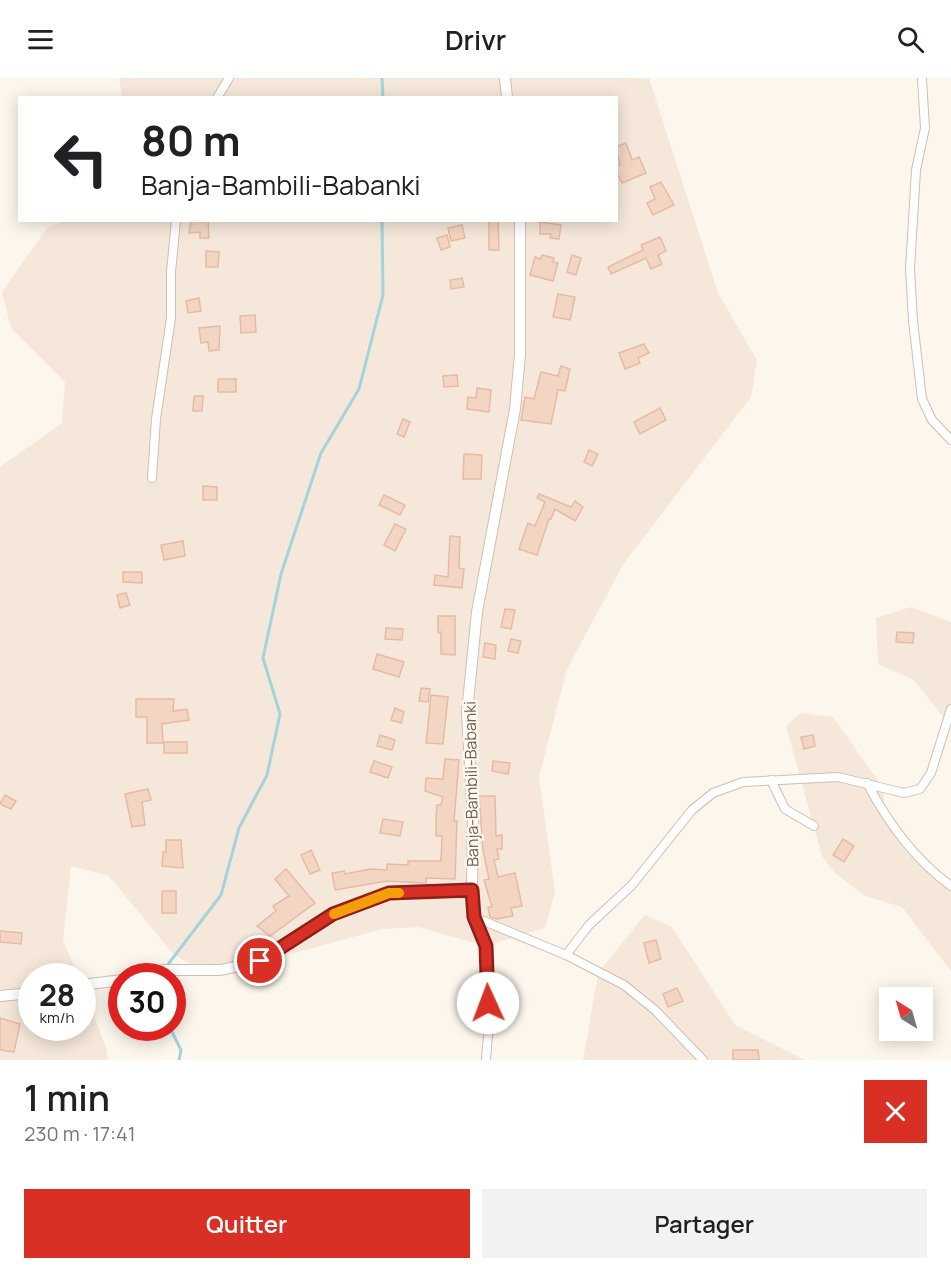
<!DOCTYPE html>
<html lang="fr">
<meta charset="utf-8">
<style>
body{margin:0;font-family:Manrope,sans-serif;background:#f2f2f2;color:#202124;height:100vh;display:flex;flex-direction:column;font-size:22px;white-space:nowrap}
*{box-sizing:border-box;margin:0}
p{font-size:20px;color:#757577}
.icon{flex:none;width:33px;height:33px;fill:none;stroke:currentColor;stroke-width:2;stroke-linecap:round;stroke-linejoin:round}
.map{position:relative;height:982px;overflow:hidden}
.panel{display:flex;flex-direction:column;background:#fff;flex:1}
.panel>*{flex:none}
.top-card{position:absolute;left:18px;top:18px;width:600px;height:126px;border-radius:0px;box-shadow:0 3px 15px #0003;background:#fff;color:#202124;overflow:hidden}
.needle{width:39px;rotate:323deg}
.tools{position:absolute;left:879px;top:909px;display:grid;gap:12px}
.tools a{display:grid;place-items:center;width:54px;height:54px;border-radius:0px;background:#fff;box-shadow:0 3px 15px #0003;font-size:30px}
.speed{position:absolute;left:18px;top:885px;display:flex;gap:12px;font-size:30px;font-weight:700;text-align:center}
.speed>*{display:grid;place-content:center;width:78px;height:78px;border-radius:50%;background:#fff;box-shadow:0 3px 15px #0003;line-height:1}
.speed small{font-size:15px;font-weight:400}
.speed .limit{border:9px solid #d22;background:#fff;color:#111}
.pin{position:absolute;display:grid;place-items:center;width:51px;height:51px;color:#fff;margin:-26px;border:3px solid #fff;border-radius:50%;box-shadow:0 2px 6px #0007}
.me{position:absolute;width:66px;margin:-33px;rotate:358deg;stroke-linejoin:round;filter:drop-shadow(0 0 4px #0008)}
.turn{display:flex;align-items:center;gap:21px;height:126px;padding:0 24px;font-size:27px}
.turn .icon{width:78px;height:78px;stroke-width:2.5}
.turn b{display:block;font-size:42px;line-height:51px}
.round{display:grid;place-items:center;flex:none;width:63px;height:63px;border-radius:0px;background:#f2f2f2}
.head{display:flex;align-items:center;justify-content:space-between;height:102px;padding:0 24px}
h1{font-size:36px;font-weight:600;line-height:45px}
.primary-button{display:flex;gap:12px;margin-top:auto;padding:12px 24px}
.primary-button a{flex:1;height:69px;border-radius:0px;background:#d93025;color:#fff;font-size:24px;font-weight:600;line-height:69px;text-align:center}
.primary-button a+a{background:#f2f2f2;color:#202124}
header{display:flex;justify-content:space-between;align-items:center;height:78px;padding:0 24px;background:#fff;font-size:27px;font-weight:600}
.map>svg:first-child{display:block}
.residential{fill:#f5e8da}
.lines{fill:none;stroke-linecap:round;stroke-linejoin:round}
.stream{stroke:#a5d3da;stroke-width:3}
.building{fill:#f3d5c3;stroke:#e6bba3;stroke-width:1.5}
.minor-casing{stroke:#d1beb0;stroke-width:10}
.tertiary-casing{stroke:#d1beb0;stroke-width:12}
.minor{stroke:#fff;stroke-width:8}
.tertiary{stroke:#fff;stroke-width:10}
.route-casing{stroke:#8d1f18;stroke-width:15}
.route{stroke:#d93025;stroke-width:10}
.slow{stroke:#f59e0b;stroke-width:10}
.labels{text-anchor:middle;stroke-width:4.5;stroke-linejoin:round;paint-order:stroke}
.street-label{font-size:16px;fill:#7a5c4d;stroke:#fffaf3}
</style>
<header><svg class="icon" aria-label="menu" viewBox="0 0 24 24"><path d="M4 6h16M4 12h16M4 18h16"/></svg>Drivr<svg class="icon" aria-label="search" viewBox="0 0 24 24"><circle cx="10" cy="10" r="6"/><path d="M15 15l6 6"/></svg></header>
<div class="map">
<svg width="951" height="982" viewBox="0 0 951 982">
<rect width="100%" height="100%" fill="#fdf6ec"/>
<!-- residential -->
<g class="residential">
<path d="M119 0H649L718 215 757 282 751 319 624 485 567 591 539 699 555 814 545 850 486 868 418 849 382 851 244 889 205 893 174 877 109 798 71 788 63 862 78 898H32V950H82L83 910 107 972 108 982H0V389L62 345 65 304 11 250 2 214 47 150 66 142H616V20H122Z"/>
<path d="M911 529 951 544V649L914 602 878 586 876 540Z"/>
<path d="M800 635 833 639 883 710 885 738 902 770 932 798 951 808V893L902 829 865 818 835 795 822 778 786 648Z"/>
<path d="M645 837 672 849 735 947 805 982H583L598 895Z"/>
</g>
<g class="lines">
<!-- stream -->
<g class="stream">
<path d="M382 0 383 20"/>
<path d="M166 889 221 817 239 750 267 697 280 636 263 580 281 496 321 375 359 311 383 217 382 142"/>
<path d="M170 950 181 972 179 982"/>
</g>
</g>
<!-- building -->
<g class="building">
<path d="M626 65 632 82 639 79 646 95 622 105 616 93V88L620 87 616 69Z"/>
<path d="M661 104 674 127 653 137 647 125 655 121 650 109Z"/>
<path d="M191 142H208L209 160H200V154L189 155Z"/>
<path d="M489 142H498L499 172H489Z"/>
<path d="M540 144 561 147 559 161 550 160 551 156H540Z"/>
<path d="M462 147 465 160 451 163 448 150Z"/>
<path d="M447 157 450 169 441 172 437 160Z"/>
<path d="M660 159 666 173 658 177 662 186 651 191 646 180 611 196 608 189 643 172 641 167Z"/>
<path d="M206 173 219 174 218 189H206Z"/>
<path d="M542 177 554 180 553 184 558 185 553 203 530 197 535 179 540 181Z"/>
<path d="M572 177 581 180 576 197 567 194Z"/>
<path d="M462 200 464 209 451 211 450 202Z"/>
<path d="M558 216 575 219 570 242 553 239Z"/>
<path d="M199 220 201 233 188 235 186 223Z"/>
<path d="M255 237 256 254 241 255 240 238Z"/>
<path d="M220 248 219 272 209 273 208 264 201 265 199 250Z"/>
<path d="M644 266 649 275 638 280 640 285 625 291 619 275Z"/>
<path d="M561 288 570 291 565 313 558 312 551 346 521 342 525 319 534 321 541 294 558 298Z"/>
<path d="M457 297 458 308 444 309 443 298Z"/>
<rect x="218" y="301" width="18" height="13"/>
<path d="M477 310 491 312 489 334 467 331 468 319 476 320Z"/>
<path d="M194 318H203L202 333H193Z"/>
<path d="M660 330 666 342 640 356 634 344Z"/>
<path d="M403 341 410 344 404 359 397 356Z"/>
<path d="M589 372 598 376 592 388 584 384Z"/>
<path d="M464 376 482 377 481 401H463Z"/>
<path d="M203 408 217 409V422H203Z"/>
<path d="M539 416 571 429 575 423 583 429 575 443 555 431 551 441H549L537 477 519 471 528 445 535 448 545 424 537 420Z"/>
<path d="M384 417 405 427 400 437 379 427Z"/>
<path d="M395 446 406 451 395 473 384 467Z"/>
<path d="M450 458 460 459 459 490 464 491 462 510 434 507 435 497 448 499Z"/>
<path d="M183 463 185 478 164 482 161 467Z"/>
<path d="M123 494H142V505L123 504Z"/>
<path d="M126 515 130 527 120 530 117 517Z"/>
<path d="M505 531 515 532 511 551 501 549Z"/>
<path d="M438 538H455V577L441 576V554L438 555Z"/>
<path d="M386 550 403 551 402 562 385 561Z"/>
<path d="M897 554 914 555 913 565 896 564Z"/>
<path d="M511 561 521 563 518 575 508 573Z"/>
<path d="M485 565 496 567 495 581 483 579Z"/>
<path d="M377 576 404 584 399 599 373 591Z"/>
<path d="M421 610 430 611 428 624 419 623Z"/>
<path d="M431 617 448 619 443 666 426 665Z"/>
<path d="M136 621H174L173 633 187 631 189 642 162 646 163 665H147V639H136Z"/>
<path d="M395 630 404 634 401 645 391 642Z"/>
<path d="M380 657 395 662 392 672 377 668Z"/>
<path d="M813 657 815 668 804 671 801 659Z"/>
<rect x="164" y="664" width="23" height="11"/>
<path d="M445 681 459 682 454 743H457L455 801 426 800V805L387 803 335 812 332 795 344 793 345 796 370 791 387 792V786L408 787V783H441L442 758H436V739L437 727H441L443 719 425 713 426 700 443 701Z"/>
<path d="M374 683 392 689 388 700 370 694Z"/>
<path d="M493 683 510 685 508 696 492 693Z"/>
<path d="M148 711 151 722 142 724 145 747 132 749 125 716Z"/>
<path d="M5 717 16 723 11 731 0 726Z"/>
<path d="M479 718H495L496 758 502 757V771H497L499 781 494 782 498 799 515 795 522 828 511 830 513 838 497 841 490 839 488 829H492L484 802 489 801 483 772Z"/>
<path d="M383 741 403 744 400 758 380 755Z"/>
<path d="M843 761 854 768 844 784 833 777Z"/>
<path d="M166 762H181L183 790 162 788 163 774H166Z"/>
<path d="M311 772 320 792 310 796 301 777Z"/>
<path d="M286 791 315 825 270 858 257 848 276 833 273 828 289 818 275 801Z"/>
<rect x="162" y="813" width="14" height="22"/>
<path d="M0 853 22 855 21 866 0 864Z"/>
<path d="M656 862 661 881 649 885 644 865Z"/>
<path d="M677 910 683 923 668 929 663 916Z"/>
<path d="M0 940 20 946 14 974 0 972Z"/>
<path d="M733 972H758L759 982H733Z"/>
</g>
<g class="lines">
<!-- minor casing -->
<g class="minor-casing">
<g id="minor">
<path d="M922 0 925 50 916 92 910 191 913 243 922 321 932 342 951 362"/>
<path d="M217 20 229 0"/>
<path d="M152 400 156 341 171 240V194L176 142"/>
<path d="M771 702 785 731 814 748"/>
<path d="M867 705C888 745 914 781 951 808"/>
<path d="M472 812 474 839 486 868 489 944 486 982"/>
<path d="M474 839 566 877 624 907 655 932 703 982"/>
<path d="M566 877 589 847 632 807 692 732 713 715 743 704 838 699 904 715 920 711 931 695 951 631"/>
</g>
</g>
<!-- tertiary casing -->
<g class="tertiary-casing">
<g id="tertiary">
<path d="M505 0 507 20"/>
<path d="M137 898 164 892H221L260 883 333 836 389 815 472 812 473 741 467 634 477 534 515 331 520 276V142"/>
<path d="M82 907 122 902"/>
<path d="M0 918 32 915"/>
</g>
</g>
<!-- minor -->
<use href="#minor" class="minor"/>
<!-- tertiary -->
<use href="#tertiary" class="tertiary"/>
</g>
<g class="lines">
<!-- route casing -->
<g class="route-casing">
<path id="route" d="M260 883 333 836 389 815 472 812 474 839 486 868 488 925"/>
</g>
<!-- route -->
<use href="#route" class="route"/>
<!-- slow -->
<path class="slow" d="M334 836 389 815H399"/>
</g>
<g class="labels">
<!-- street labels -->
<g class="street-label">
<text transform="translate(471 706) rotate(-91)" y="6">Banja-Bambili-Babanki</text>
</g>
</g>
</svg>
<div class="tools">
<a><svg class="needle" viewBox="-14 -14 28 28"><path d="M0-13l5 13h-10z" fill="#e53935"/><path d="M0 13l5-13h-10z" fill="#757577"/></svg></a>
</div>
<div class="speed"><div>28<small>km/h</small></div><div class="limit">30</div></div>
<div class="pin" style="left:260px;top:883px;background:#d93025"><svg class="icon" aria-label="arrive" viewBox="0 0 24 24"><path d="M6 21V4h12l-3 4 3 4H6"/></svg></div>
<svg class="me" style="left:488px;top:925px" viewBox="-20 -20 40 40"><circle r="19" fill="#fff"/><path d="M0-13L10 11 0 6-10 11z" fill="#d93025"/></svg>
<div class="top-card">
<div class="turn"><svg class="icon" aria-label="left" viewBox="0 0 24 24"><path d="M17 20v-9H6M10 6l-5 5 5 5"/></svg><div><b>80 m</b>Banja-Bambili-Babanki</div></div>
</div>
</div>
<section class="panel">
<div class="head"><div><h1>1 min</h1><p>230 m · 17:41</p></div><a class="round" style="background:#d93025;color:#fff"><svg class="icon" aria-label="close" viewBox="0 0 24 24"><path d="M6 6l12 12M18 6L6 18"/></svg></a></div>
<div class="primary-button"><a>Quitter</a><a>Partager</a></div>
</section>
